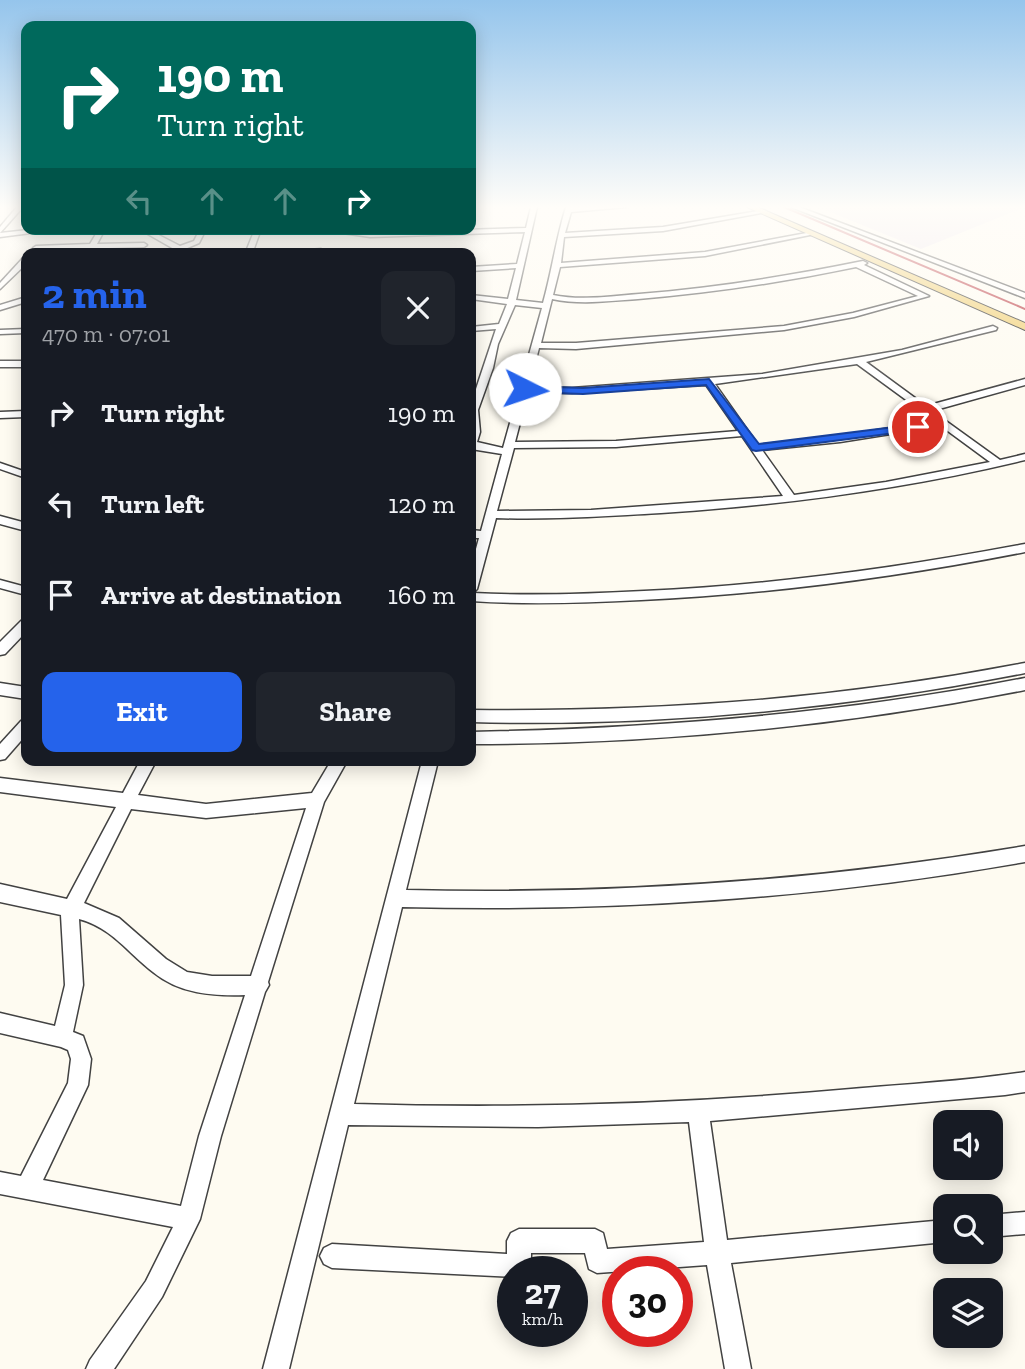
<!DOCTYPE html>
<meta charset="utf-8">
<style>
body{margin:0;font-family:"Zilla Slab",serif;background:#20242c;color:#f1f3f6;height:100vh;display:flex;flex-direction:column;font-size:26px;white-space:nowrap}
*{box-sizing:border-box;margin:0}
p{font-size:23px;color:#9ea1a6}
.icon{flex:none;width:38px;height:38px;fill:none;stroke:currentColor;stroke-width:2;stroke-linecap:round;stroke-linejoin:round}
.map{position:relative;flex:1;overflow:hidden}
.details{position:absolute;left:21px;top:248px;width:455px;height:518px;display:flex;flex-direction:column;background:#171b24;border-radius:14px;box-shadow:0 4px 18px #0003}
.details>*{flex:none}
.top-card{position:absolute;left:21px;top:21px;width:455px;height:214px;border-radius:14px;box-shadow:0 4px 18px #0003;background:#00695c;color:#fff;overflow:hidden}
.buttons{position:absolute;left:933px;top:1110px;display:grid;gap:14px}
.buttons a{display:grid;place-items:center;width:70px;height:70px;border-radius:14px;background:#171b24;box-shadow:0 4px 18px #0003;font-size:35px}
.speed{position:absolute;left:497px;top:1256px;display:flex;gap:14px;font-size:35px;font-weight:700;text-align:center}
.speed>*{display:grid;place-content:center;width:91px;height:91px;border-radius:50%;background:#171b24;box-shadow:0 4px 18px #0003;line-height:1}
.speed small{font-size:18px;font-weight:400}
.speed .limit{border:10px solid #d22;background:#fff;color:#111}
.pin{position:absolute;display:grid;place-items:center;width:60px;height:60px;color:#fff;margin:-30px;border:4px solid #fff;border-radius:50%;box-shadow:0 2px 7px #0007}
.me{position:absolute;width:77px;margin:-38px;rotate:94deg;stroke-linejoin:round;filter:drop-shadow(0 0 5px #0008)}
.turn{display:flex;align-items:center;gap:24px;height:147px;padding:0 21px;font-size:32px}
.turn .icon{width:91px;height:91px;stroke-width:2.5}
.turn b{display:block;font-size:49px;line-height:60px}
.lanes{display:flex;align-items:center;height:66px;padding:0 21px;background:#0003;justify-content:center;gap:35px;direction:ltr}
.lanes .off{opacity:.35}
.round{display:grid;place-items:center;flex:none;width:74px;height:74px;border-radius:14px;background:#20242c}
.headline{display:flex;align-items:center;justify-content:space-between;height:119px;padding:0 21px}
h1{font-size:42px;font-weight:700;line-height:52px;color:#2563eb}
.button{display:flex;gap:14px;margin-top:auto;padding:14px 21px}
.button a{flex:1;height:80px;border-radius:14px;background:#2563eb;color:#fff;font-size:28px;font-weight:700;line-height:80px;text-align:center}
.button a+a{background:#20242c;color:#f1f3f6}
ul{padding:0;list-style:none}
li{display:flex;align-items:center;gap:21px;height:91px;padding:0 21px}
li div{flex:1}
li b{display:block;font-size:26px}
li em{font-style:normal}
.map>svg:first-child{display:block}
.industrial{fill:#ece4ed}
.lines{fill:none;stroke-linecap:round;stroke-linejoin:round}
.minor-casing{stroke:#424242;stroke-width:3}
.major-casing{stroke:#202020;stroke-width:2}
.minor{fill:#fff;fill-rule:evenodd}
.major{fill:#f0ce70;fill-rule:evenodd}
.rail{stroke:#b72f38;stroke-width:2}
.route{fill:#2563eb;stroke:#184099;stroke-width:2}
</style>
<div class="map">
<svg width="1025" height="1369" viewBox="0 0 1025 1369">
<rect width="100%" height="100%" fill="#fefbf1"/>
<!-- industrial -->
<path class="industrial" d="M818 207H1025L921 249Z"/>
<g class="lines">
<!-- minor casing -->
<g class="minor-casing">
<g id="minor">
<path d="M17 207H23L0 233V227Z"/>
<path d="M531 207H537L516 300 543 303C552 271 556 239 566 207H626L571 212 565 233 663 227 764 210 767 212 663 231 564 237 561 263 705 252 812 232 815 234 705 256 560 267 553 295C581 301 611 296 639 294 714 288 789 276 863 261L867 263 864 265 929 296 854 317 784 330 576 349 539 348 529 387 572 388 762 374 902 350 993 326 997 328 996 330 866 362 926 406 1025 379V385L932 411 1000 460 1025 454V460C905 489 784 505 661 513 606 516 551 520 496 518L477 589 473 593C530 596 587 594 644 591 772 585 899 568 1025 544V552C898 577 770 594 641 600 584 603 527 605 471 601V567L479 538H471V530L481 531 502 454 471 449V404L496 329 471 331V327L499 324 507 304 471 299V295L508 299 516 268 471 271V267L517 264 525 232 370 237 329 231 334 229 370 233 526 228ZM856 267 918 296 853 313 784 326 576 343H541L552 299C580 305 609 301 638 299 711 293 784 282 856 267ZM515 305 542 308 503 448 477 442 480 432 478 410 493 368 498 344ZM857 364 935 421 840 436 758 445 715 384ZM706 385 738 431 616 441 515 442 528 392 572 393ZM941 426 990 462 886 482 794 495 762 450 840 442ZM742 436 783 496 591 510 497 511 514 448 616 447Z"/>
<path d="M791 207H799L1025 293V298Z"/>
<path d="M37 229H62L0 237V233Z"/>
<path d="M99 229H105L97 244 144 243 147 245 144 247 36 250 33 248 36 246 90 244Z"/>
<path d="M139 229H147L180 246 194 241 200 229H206L199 243 185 249 192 254 179 252 164 254 174 249Z"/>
<path d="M255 229H261L252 254H245Z"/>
<path d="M321 249 323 252 282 254 285 252Z"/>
<path d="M23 258H26V264L0 289V283Z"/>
<path d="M23 298H26V302L0 310V305Z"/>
<path d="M26 329V333L0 334V330Z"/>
<rect x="0" y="361" width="26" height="6"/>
<path d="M26 411V417L0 418V412Z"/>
<path d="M0 463 26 472V478L0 469Z"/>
<path d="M0 516 26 523V531L0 524Z"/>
<path d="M0 580 26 587V595L0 588Z"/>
<path d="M26 619V632L5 654 0 655V642L21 621Z"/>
<path d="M1025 663V673C842 709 657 727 471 722V710C661 712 839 699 1025 663Z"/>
<path d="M1025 678V690C842 726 657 744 471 744V732C658 728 842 714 1025 678Z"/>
<path d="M0 683 26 687V699L0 695Z"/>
<path d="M26 719V735L5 759 0 760V744L21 721Z"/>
<path d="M140 761H156L138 795 206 804 312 793 331 761H347L324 802 268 982 269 985 265 992 221 1136 200 1219 162 1297 114 1369H86L90 1360 146 1281 173 1227 0 1194V1172L21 1176 68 1083 71 1059 68 1050 61 1047 0 1033V1013L55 1026 65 985 61 915 0 902V884L67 899 116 807 0 792V778L123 793ZM306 808 251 976H212L187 972 166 959 119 918 84 903 131 809 206 818ZM79 919C112 928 127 952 153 972 180 994 212 996 245 995L199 1136 181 1206 43 1180 88 1085 91 1059 83 1036 73 1032 83 985Z"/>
<path d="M422 761H438L406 890C617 895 817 881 1025 846V862C814 899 616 912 402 907L354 1104C520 1109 685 1104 851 1089 909 1084 967 1081 1025 1072V1092L1005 1095 710 1121 727 1240 945 1220V1242L731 1263 751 1369H725L707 1265 597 1273 589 1269 585 1253H531V1266L528 1272H513V1277L332 1268 324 1264 320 1256 324 1248 332 1244 507 1254V1241L511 1233 519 1229H595L603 1233 607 1249 704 1242 689 1122 538 1127 348 1125 289 1369H263Z"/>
<path d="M1025 1212V1234L990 1237V1215Z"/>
</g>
</g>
<!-- major casing -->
<g class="major-casing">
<path id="major" d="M747 207H757L1025 323V330Z"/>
</g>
<!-- minor -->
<use href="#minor" class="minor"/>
<!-- major -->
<use href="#major" class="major"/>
<!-- rail -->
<path class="rail" d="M784 207 1025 309"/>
</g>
<!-- sky -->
<linearGradient id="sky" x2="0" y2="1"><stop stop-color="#95c5ec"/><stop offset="0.52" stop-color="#fffdf9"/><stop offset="1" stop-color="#fffdf9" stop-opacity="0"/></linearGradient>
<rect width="1025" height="398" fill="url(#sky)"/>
<!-- route -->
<path class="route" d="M709 379 759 444 918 424 924 427 918 430 756 451 752 450 706 385 583 394 525 392 519 389 525 386 583 388Z"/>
</svg>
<div class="buttons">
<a><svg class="icon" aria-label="sound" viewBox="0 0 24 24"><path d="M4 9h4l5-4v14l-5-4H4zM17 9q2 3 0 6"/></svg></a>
<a><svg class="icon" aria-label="search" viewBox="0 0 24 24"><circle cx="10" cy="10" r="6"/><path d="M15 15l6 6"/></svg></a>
<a><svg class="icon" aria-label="layers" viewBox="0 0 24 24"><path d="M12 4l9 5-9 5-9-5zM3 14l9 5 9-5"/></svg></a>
</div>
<div class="speed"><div>27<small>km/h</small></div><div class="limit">30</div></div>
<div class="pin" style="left:918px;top:427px;background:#d93025"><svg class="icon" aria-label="arrive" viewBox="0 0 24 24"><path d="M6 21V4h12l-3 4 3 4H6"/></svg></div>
<svg class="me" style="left:525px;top:389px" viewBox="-20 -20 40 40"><circle r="19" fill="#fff"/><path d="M0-13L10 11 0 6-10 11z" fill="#2563eb"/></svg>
<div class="top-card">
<div class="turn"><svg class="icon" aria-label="right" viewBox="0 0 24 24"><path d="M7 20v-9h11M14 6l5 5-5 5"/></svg><div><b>190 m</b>Turn right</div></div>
<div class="lanes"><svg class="icon off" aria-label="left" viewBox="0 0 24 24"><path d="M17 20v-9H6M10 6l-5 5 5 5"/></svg><svg class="icon off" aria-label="ahead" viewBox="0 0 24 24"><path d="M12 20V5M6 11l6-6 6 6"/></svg><svg class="icon off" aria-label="ahead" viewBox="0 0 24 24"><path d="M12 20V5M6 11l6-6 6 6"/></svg><svg class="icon" aria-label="right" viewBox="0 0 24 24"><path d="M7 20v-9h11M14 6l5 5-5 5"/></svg></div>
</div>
<section class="details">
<div class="headline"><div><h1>2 min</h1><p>470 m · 07:01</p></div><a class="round"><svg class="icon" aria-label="close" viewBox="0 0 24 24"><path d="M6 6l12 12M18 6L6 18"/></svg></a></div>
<ul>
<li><svg class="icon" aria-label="right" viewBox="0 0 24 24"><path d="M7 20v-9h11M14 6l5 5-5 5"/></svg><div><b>Turn right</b></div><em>190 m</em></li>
<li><svg class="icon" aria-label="left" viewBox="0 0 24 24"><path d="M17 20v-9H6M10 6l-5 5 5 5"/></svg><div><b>Turn left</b></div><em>120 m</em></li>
<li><svg class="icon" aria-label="arrive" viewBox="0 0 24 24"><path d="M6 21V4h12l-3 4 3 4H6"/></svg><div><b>Arrive at destination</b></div><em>160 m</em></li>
</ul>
<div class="button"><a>Exit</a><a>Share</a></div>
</section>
</div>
